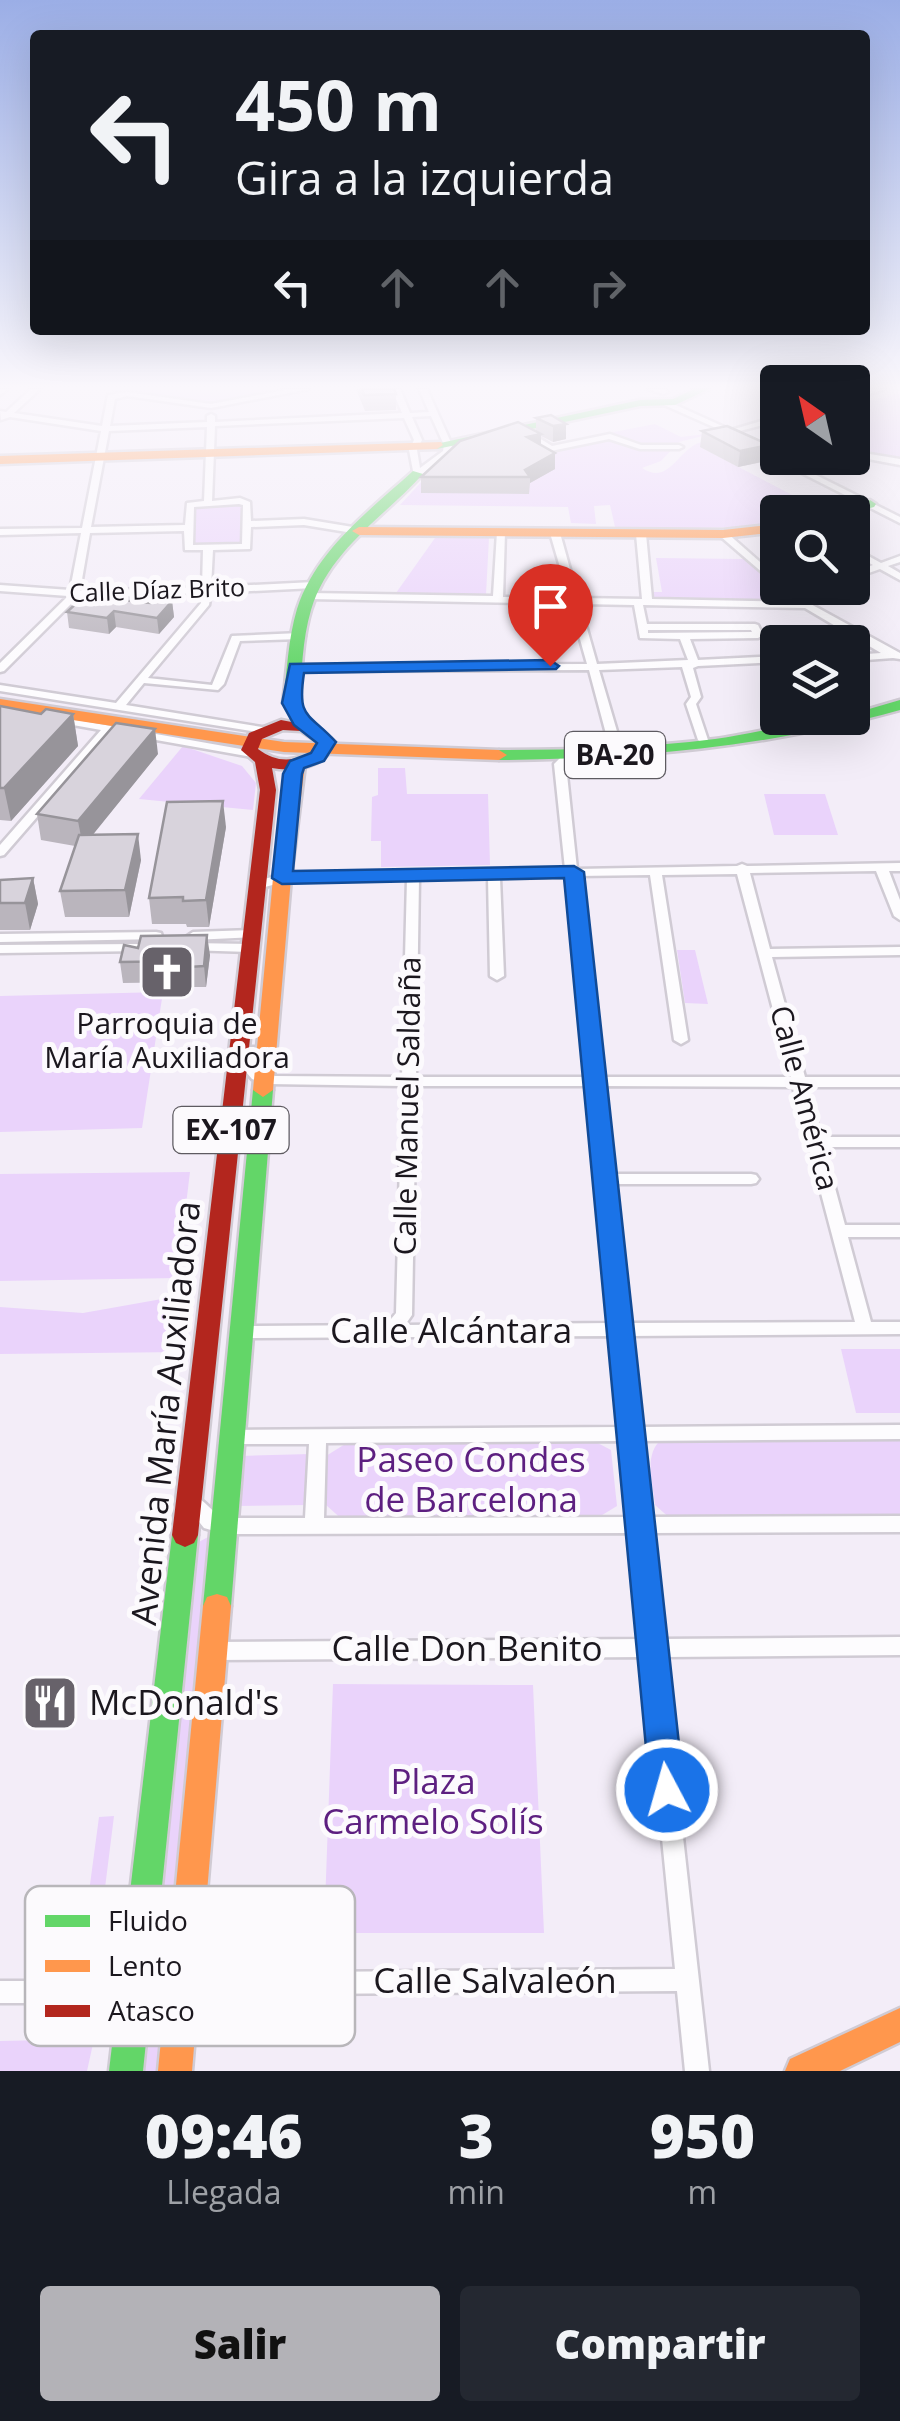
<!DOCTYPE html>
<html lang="es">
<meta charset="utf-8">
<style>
body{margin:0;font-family:"Open Sans",sans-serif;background:#242831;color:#f1f3f6;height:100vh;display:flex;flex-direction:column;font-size:38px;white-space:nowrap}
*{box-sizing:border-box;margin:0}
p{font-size:32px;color:#9ea1a6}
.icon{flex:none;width:55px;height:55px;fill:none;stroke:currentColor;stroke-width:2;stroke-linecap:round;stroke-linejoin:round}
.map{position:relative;height:2071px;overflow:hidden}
.details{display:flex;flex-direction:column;background:#171b24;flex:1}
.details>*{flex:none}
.guide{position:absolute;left:30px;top:30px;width:840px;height:305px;border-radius:10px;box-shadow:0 10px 40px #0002;background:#171b24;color:#f1f3f6;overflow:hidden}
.needle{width:65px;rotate:326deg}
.controls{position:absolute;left:760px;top:365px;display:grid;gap:20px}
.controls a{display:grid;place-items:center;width:110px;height:110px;border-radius:10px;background:#171b24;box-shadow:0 10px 40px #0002;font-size:50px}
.pin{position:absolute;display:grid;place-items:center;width:85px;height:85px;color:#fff;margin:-102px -42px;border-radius:50% 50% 50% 0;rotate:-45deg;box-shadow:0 0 10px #0007}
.pin .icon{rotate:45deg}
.me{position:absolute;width:110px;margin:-55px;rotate:354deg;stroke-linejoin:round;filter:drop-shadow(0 0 8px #0008)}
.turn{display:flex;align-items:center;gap:35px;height:210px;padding:0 40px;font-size:45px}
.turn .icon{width:130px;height:130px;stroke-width:2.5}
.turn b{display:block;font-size:70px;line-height:85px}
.lanes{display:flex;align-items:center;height:95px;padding:0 40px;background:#0003;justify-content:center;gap:50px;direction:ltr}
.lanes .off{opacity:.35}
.eta{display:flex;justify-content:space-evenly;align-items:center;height:170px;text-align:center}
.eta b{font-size:60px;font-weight:800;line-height:70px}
.action{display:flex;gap:20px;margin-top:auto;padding:20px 40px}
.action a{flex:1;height:115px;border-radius:10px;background:#b3b2b7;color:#111;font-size:40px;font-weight:800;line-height:115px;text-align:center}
.action a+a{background:#242831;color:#f1f3f6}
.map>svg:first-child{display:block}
.green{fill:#ead3fb}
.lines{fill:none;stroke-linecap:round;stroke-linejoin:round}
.street-casing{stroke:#d0cbd4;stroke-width:5}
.fast-casing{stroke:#d0cbd4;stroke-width:5}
.slow-casing{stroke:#d0cbd4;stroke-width:5}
.jam-casing{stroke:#d0cbd4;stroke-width:5}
.street{fill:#fdfcfe;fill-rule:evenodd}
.fast{fill:#63d668;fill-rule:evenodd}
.slow{fill:#ff974d;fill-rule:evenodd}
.jam{fill:#b3261e;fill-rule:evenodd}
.wall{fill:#bab5bd}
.shaded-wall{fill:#97949a}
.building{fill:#d8d3dc;stroke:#97949a;stroke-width:2.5}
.route{fill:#1a73e8;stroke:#114b97;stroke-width:2.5}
.labels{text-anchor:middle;stroke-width:10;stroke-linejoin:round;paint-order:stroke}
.far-street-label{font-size:25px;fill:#1b171e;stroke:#fcfafd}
.shield{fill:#fcfafd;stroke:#5e5b61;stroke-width:2.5}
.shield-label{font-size:28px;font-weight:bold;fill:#1b171e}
.poi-label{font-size:30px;fill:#1b171e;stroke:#fcfafd}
.street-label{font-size:30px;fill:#1b171e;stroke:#fcfafd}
.near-street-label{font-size:35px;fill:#1b171e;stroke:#fcfafd}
.near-park-label{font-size:35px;fill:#5d1f80;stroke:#fcfafd}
.near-poi-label{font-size:35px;fill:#1b171e;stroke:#fcfafd;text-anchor:start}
.key{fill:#fcfafd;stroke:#b8b6ba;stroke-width:2.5}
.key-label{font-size:28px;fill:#1b171e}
</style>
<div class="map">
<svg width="900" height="2071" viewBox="0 0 900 2071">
<rect width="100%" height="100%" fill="#f3edf8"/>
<!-- green -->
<g class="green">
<path d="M102 389H292L220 403Z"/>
<path d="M900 393V458L853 449V405Z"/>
<path d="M655 424 681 437 714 433 679 442 661 461 642 468C665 483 674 460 690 448 697 441 713 440 722 438L704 449 817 508 810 510 783 495 772 499 796 512H778L777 520 761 527 623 529 615 527 610 505 594 506 596 524 571 523 568 507 400 505 435 467Z"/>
<path d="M232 502 242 504 243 545H194L195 508Z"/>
<path d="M435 538H489L486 594 396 593Z"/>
<path d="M656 558 744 559 790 596 778 601 654 599 650 592H662Z"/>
<path d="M183 746 242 766 256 783 253 810 139 799Z"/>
<path d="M378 768H405L407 794H488L490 865 381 867V841H371L372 797 378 795Z"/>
<path d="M764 794H825L838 835H774Z"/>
<path d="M677 950H695L708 1004 685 1003Z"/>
<path d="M163 992 142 1128 0 1132V996Z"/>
<path d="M190 1172 177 1278 0 1281V1174Z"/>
<path d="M190 1294 182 1352 0 1354V1307L83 1313Z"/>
<path d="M841 1349H900V1413H856Z"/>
<path d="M900 1438V1518L672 1520 655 1505C653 1483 643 1454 662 1439Z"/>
<path d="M590 1439 611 1450 617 1506 594 1520 345 1522 326 1505V1456L350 1441Z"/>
<path d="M310 1454 308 1505 236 1506 241 1456Z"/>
<path d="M208 1537 158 2071H141L197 1543Z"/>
<path d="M333 1684 533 1685 544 1933H324Z"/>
<path d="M114 1816 97 1952H81L99 1817Z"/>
<path d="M94 2039 87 2071H0V2041Z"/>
</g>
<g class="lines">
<!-- street casing -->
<g class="street-casing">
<g id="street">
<path d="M0 389H8L0 395Z"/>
<path d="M31 389H40L14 413 102 426 108 395 127 392 211 404 290 389H309L211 408 127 396 115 399 110 426 207 422V416L211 414 215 416V422L402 413 392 389H400L410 413 429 412 419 389H427L452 445 451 452 420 476H414L409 450 414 440 404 418 215 426 212 501 240 498 250 502 251 521 304 519 359 528 363 531 359 534 304 525 251 527 250 549 213 550 211 587 314 582 319 585 314 588 211 593 209 605 148 678 212 685 232 636 300 633 305 636 300 639 240 641 224 684 218 690 144 683 126 705 268 728V732L264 733 0 691V685L116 703 201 603 202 593 96 598 78 597 4 671 0 672V663L68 596 0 591V585L70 590 81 533 0 535V529L82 528 101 431 10 417 1 420 0 411 6 412ZM431 416 444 445 443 451 420 468 417 450 422 440 412 417ZM207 427 204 501 187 503 185 525 91 527 109 431ZM239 504 243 505 242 544 193 545 194 507ZM184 531 185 550H203L202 587 80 591 90 533Z"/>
<path d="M648 389H663L668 392 664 394Z"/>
<path d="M871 389H885L852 399V394Z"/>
<path d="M667 401 731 430 778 416V421L736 432 738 434 734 436 664 405 663 403Z"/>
<path d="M525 433H531L552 446 610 434 641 445H679L683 447 679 449H640L609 439 551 451 525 437Z"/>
<path d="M852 451 900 459V465L852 456Z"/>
<path d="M778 456 900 517V523L776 460 775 458Z"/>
<path d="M501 529 505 532 503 597 569 598 550 533 555 530 560 533 578 598 642 599 636 534 641 531 646 534 652 599 807 602 900 653V659L893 658 852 661V655L881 653 805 608 643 605 647 624H755L758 625 763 635 758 638 690 639 698 660 778 656V662L698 666 693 668 701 697 696 704 708 740 703 743 698 740 686 704 691 697 682 667 599 670 621 745 615 748 609 745 589 670 296 671 291 668 296 665 587 664 570 604 309 599 304 596 309 593 493 596 497 532ZM580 604 634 605 640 638 680 639 688 660 597 664ZM648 630H751L752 632 648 633Z"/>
<path d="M720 532H726L778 578V586L720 536Z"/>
<path d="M852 547 881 563 900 556V562L888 566 900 573V580L880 569 852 579V573L873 565 852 554Z"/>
<path d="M778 588H825L804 595Z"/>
<path d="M291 700 295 701 304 719 316 727V731C299 732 292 716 286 703Z"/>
<path d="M60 717 252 751 258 754 252 757 111 732 4 855 0 856V845L101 730 56 722 55 720Z"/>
<path d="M569 752 575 755 566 765 577 869 737 866 742 864 747 866 900 863V871H889L900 900V920L894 916 876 871 750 873 770 949 900 947V955L772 957 805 1077H900V1087H807L821 1137H900V1147H824L845 1225H900V1237H848L871 1322H900V1334L628 1336 638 1427 900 1425V1439L640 1441 648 1517 900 1516V1532L650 1533 661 1639 900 1637V1655L663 1657 709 2071H685L677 1991 184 1995 176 1992 173 1984 176 1976 184 1973 675 1969 644 1657 213 1660 206 1657 203 1651 206 1645 213 1642 642 1639 631 1533 225 1534 204 1528 184 1503 187 1498C203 1492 210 1514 225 1518H305L309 1444H233L227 1442 224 1437 227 1432 233 1430 621 1427 612 1336 242 1338 236 1337 234 1332 236 1327 242 1326 386 1325 396 1313 402 1086 268 1084 252 1079 246 1072 242 1057 244 1047H254L258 1069 275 1076 402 1077 407 879 283 882 258 889 252 885 254 882 282 874 565 869 554 764 565 753ZM737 874 791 1077H600L578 876 650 875 674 1040 681 1044 688 1040 662 875ZM566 877 586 1077H416L419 879 488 878 490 976 497 980 504 976 500 878ZM416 1086H587L610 1323 405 1325 412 1315ZM601 1086 793 1087 855 1322 627 1323 612 1184H751L756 1183 759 1179 756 1175 751 1174H610ZM622 1441 630 1517 324 1518 326 1443Z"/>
<path d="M252 930 258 934 257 937 193 940 187 936 193 932Z"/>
<path d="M156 932 161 933 162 936 161 939 0 942V934Z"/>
<path d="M191 943 250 944 256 948 250 952 186 950 185 947Z"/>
<path d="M139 944 144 945 145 948 144 951 0 953V945Z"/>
<path d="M0 1981H134L142 1984 145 1992 142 2000 134 2003H0Z"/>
</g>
</g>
<!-- fast casing -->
<g class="fast-casing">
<g id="fast">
<path d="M694 389H709L675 405 640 406 437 449 431 445 640 400 673 399Z"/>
<path d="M413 471 423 474C383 518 329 550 311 610 302 640 302 673 299 703L296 706H286L283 703C287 672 288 639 297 609 316 550 369 511 413 471Z"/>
<path d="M870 500 876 504 874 507 852 513 835 512Z"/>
<path d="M900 700V710C768 747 636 759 499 760L491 755 499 750C571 750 644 748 715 739 759 733 810 718 852 718V714Z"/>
<path d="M263 1083 273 1090 231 1606 227 1615 217 1618 207 1615 203 1606 253 1090Z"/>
<path d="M185 1523 194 1527 198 1535 143 2071H109L172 1535 176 1527Z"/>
</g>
</g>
<!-- slow casing -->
<g class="slow-casing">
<g id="slow">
<path d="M441 442 443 445 437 449 0 464V456Z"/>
<path d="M778 524V532L723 538 359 535 352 531 359 527 723 530Z"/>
<path d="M0 699 284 742 499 750 507 755 499 760 284 752 0 709Z"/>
<path d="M297 760 305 765 291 878 273 1090 263 1097 253 1090 273 878 289 765Z"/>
<path d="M217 1594 227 1597 231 1606 192 2071H158L203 1606 207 1597Z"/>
<path d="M900 2008V2042L840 2071H785L790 2059Z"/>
</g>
</g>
<!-- jam casing -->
<g class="jam-casing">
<path id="jam" d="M281 720 318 727 335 742C327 767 295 772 272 768L276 790 198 1535 194 1543 185 1547 176 1543 172 1535 260 790 255 762 241 750 249 733ZM283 730 301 731 319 743 317 749C296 762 278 764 258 749L262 739Z"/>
</g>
<!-- street -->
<use href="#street" class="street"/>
<!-- fast -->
<use href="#fast" class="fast"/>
<!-- slow -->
<use href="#slow" class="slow"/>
<!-- jam -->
<use href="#jam" class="jam"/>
</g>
<!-- wall -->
<g class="wall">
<path d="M356 389H394L396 394V410L365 411Z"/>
<path d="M536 418 566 424V439L553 442 541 436V445L555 453V469L530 483 529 494 421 493V477L536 431Z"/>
<path d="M702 431 767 461 738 467 700 447Z"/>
<path d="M172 601 174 617 159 634 116 627 109 634 69 628 67 612Z"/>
<path d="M0 706 41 714H73L78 746 11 821 0 820Z"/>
<path d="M158 754 92 835 141 860 129 917H65L60 891 75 846 41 840 37 814Z"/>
<path d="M226 827 209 927H187L186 924H152L149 898Z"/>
<path d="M33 878 38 904 30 930H0V880Z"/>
<path d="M138 948 210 955 206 987H192L191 982 123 983 120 962Z"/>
</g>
<!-- shaded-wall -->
<g class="shaded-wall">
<path d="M566 424V439L553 442V426Z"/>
<path d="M541 434V450L527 437Z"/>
<path d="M769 445 767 461 738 467 740 451Z"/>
<path d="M555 453V469L530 483V477L525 470Z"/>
<path d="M172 601 174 617 159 634 157 618Z"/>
<path d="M114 611 116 627 109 634 107 618Z"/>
<path d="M73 714 78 746 11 821 4 788Z"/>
<path d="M155 729 158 754 83 847 78 821Z"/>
<path d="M223 801 226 827 209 927 206 900Z"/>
<path d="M138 834 141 860 129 917 125 890Z"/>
<path d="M33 878 38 904 30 930 25 903Z"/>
<path d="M207 935 210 955 206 987 204 966Z"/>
</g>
<!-- building -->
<g class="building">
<path d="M362 389H394L396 394 364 395Z"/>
<path d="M551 415 566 424 553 426 536 418Z"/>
<path d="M518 422 541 434 527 437 555 453 525 470 530 477H421L460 441Z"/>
<path d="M727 426 769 445 740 451 702 431Z"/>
<path d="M84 596 150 603 155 598 172 601 157 618 114 611 107 618 67 612Z"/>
<path d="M0 706 41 714 46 709 73 714 4 788H0Z"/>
<path d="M116 723 155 729 78 821 37 814Z"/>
<path d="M223 801 206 900 183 901V897L149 898 167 802Z"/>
<path d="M138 834 125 890 60 891 79 835Z"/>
<path d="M33 878 25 903H0V880Z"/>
<path d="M207 935 204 966 189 967 190 961 120 962 124 945 138 948 141 936Z"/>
</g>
<!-- sky -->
<linearGradient id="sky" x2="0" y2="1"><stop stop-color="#9baee6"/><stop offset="0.57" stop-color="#faf7fc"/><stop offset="1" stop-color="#faf7fc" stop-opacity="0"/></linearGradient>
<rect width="900" height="679" fill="url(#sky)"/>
<!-- route -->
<path class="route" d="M550 660 559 666 556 669 304 673C297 719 308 712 336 742L324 761 304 768 302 774 293 871 574 866 584 872 684 1790 679 1802 667 1807 655 1802 650 1790 564 878 282 884 272 878 283 774 290 761 311 753 317 743 294 725 282 703 290 664Z"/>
<!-- icons -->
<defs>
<g id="church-square" transform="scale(2.875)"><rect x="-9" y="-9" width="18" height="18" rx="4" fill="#67626a" stroke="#fcfafd"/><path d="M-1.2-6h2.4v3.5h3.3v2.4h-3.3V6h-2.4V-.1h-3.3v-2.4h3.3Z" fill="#fff"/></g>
<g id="restaurant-square" transform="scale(2.875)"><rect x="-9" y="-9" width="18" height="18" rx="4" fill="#67626a" stroke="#fcfafd"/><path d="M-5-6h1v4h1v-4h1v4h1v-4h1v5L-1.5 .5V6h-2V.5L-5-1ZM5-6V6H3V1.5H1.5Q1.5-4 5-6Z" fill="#fff"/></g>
</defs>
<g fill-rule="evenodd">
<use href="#church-square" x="167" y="972"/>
<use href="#restaurant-square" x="50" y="1703"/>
</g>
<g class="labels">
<!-- far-street labels -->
<g class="far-street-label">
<text transform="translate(157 590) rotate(-2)" y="9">Calle Díaz Brito</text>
</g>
<!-- shield labels -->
<g class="shield">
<rect x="565" y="732" width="100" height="46" rx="8"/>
<rect x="173.5" y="1107" width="115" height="46" rx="8"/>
</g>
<g class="shield-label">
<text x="615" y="765">BA-20</text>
<text x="231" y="1140">EX-107</text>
</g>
<!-- poi labels -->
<g class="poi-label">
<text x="167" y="1034">Parroquia de<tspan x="167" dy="34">María Auxiliadora</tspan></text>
</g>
<!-- street labels -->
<g class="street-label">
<text transform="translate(804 1098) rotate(75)" y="10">Calle América</text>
<text transform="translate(408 1106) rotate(-89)" y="10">Calle Manuel Saldaña</text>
</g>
<!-- near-street labels -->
<g class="near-street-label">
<text x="451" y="1343">Calle Alcántara</text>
<text transform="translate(166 1413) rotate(-84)" y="12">Avenida María Auxiliadora</text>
<text x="467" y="1661">Calle Don Benito</text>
<text x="495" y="1993">Calle Salvaleón</text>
</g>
<!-- near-park labels -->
<g class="near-park-label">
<text x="471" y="1472">Paseo Condes<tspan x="471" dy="40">de Barcelona</tspan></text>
<text x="433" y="1794">Plaza<tspan x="433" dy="40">Carmelo Solís</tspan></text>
</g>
<!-- near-poi labels -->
<g class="near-poi-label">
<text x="89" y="1715">McDonald's</text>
</g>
</g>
<!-- legend -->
<rect x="25" y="1886" width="330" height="160" rx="15" class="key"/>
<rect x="45" y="1915" width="45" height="12" fill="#63d668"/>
<rect x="45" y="1960" width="45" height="12" fill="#ff974d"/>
<rect x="45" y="2005" width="45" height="12" fill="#b3261e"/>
<g class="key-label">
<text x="108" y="1931">Fluido</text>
<text x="108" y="1976">Lento</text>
<text x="108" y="2021">Atasco</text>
</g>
</svg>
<div class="controls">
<a><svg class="needle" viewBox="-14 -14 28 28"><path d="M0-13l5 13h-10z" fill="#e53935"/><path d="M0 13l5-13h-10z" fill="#9ea1a6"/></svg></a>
<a><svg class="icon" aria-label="search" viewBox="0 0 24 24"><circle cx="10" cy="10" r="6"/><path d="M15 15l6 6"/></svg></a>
<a><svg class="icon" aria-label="layers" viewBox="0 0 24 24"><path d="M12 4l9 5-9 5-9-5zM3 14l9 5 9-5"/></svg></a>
</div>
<div class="pin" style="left:550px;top:666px;background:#d93025"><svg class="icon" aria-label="arrive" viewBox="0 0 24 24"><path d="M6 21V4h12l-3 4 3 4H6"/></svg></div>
<svg class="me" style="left:667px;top:1790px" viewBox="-20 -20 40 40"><circle r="17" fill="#1a73e8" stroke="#fff" stroke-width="3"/><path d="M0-11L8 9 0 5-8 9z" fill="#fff"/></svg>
<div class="guide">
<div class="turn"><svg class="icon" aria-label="left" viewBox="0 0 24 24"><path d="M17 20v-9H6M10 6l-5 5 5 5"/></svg><div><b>450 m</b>Gira a la izquierda</div></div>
<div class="lanes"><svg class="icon" aria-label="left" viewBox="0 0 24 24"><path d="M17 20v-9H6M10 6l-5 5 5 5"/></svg><svg class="icon off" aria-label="ahead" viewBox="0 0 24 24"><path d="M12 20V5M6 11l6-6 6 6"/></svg><svg class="icon off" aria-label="ahead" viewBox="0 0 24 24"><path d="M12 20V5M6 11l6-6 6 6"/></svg><svg class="icon off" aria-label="right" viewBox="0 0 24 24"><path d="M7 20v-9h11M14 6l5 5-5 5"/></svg></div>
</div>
</div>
<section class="details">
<div class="eta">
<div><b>09:46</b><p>Llegada</p></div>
<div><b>3</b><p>min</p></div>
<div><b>950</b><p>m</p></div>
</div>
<div class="action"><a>Salir</a><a>Compartir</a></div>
</section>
